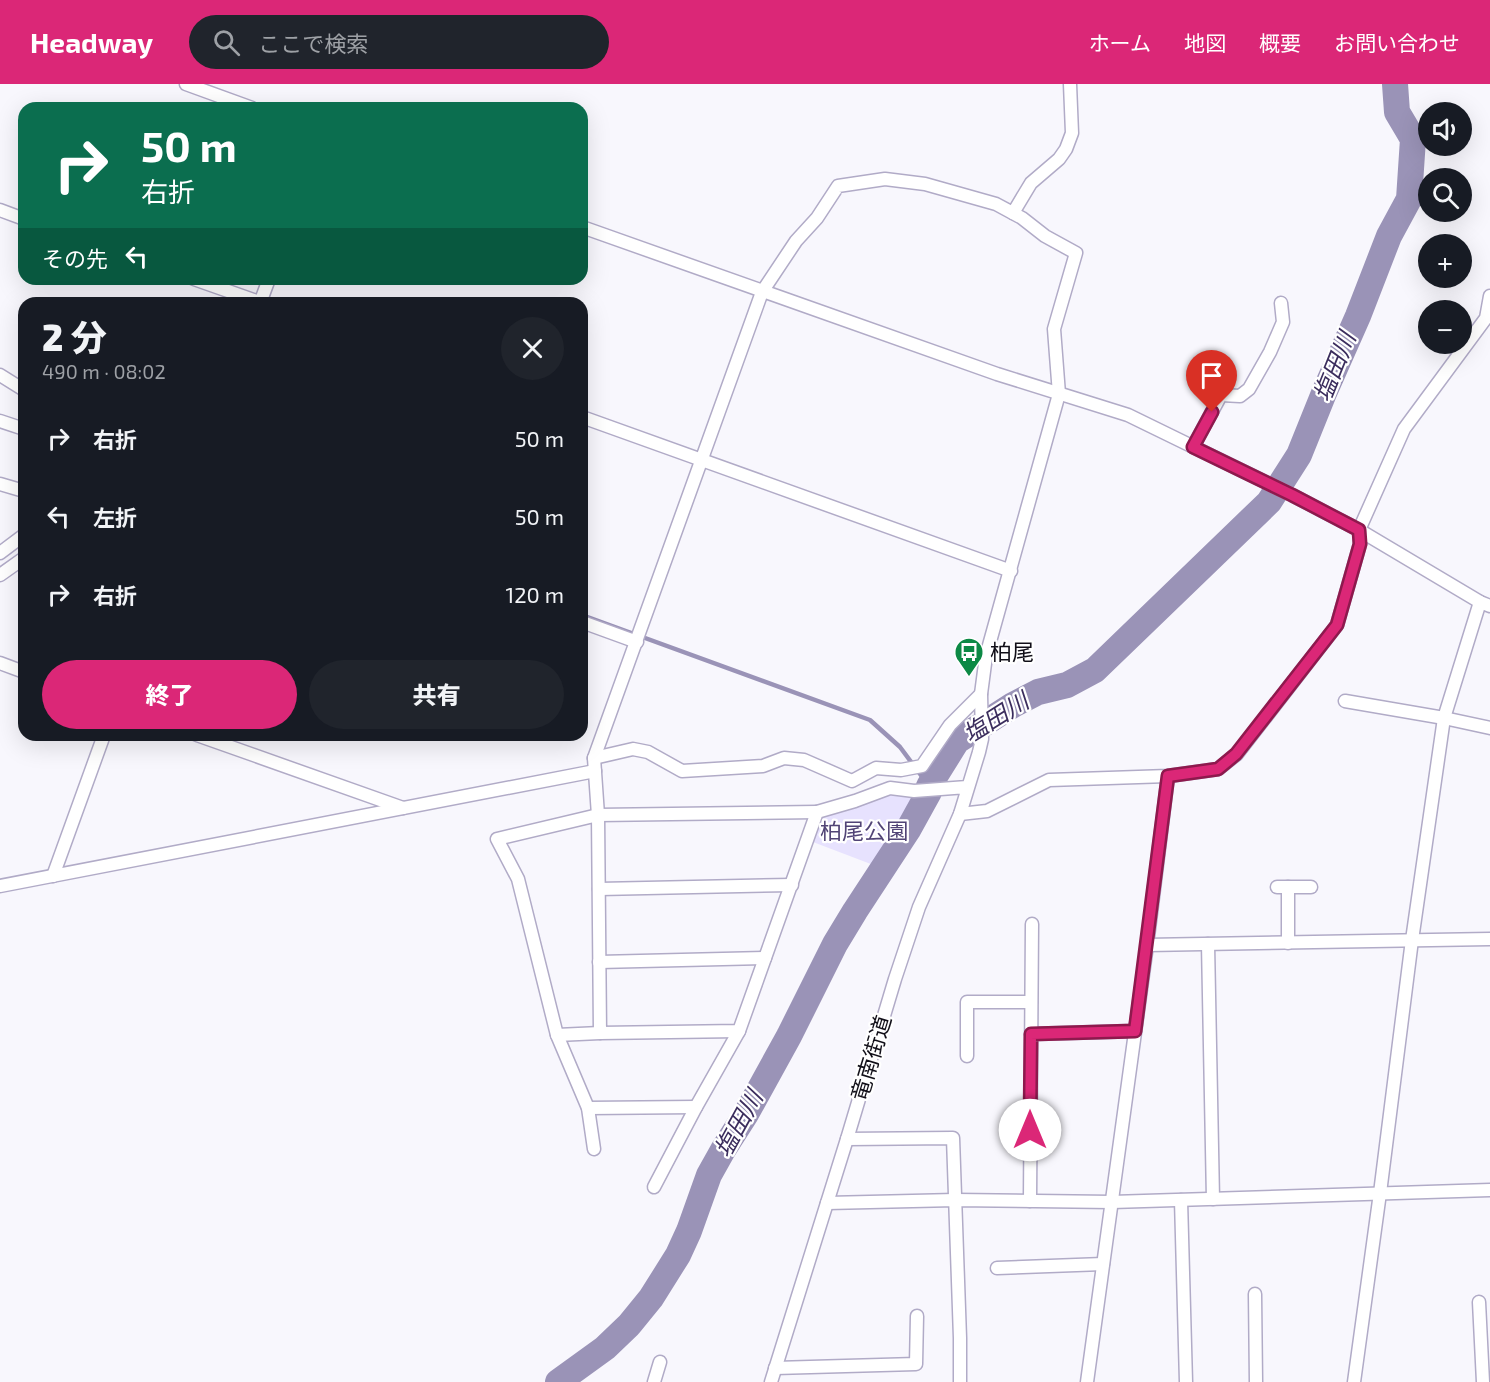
<!DOCTYPE html>
<html lang="ja">
<meta charset="utf-8">
<style>
body{margin:0;font-family:"Exo 2","Noto Sans JP",sans-serif;background:#20242c;color:#f1f3f6;height:100vh;display:flex;flex-direction:column;font-size:22px;white-space:nowrap}
*{box-sizing:border-box;margin:0}
p{font-size:20px;color:#9ea1a6}
.icon{flex:none;width:33px;height:33px;fill:none;stroke:currentColor;stroke-width:2;stroke-linecap:round;stroke-linejoin:round}
.map{position:relative;flex:1;overflow:hidden}
.drawer{position:absolute;left:18px;top:213px;width:570px;height:444px;display:flex;flex-direction:column;background:#171b24;border-radius:18px;box-shadow:0 6px 24px #0002}
.drawer>*{flex:none}
.top-card{position:absolute;left:18px;top:18px;width:570px;height:183px;border-radius:18px;box-shadow:0 6px 24px #0002;background:#0b6e4f;color:#fff;overflow:hidden}
.fabs{position:absolute;left:1418px;top:18px;display:grid;gap:12px}
.fabs a{display:grid;place-items:center;width:54px;height:54px;border-radius:50%;background:#171b24;box-shadow:0 6px 24px #0002;font-size:30px}
.pin{position:absolute;display:grid;place-items:center;width:51px;height:51px;color:#fff;margin:-62px -26px;border-radius:50% 50% 50% 0;rotate:-45deg;box-shadow:0 0 6px #0007}
.pin .icon{rotate:45deg}
.me{position:absolute;width:66px;margin:-33px;rotate:0deg;stroke-linejoin:round;filter:drop-shadow(0 0 4px #0008)}
.turn{display:flex;align-items:center;gap:21px;height:126px;padding:0 24px;font-size:27px}
.turn .icon{width:78px;height:78px;stroke-width:2.5}
.turn b{display:block;font-size:42px;line-height:51px}
.then{display:flex;align-items:center;height:57px;padding:0 24px;background:#0003;gap:12px;font-size:22px}
.round{display:grid;place-items:center;flex:none;width:63px;height:63px;border-radius:32px;background:#20242c}
.head{display:flex;align-items:center;justify-content:space-between;height:102px;padding:0 24px}
h1{font-size:36px;font-weight:800;line-height:45px}
.primary-button{display:flex;gap:12px;margin-top:auto;padding:12px 24px}
.primary-button a{flex:1;height:69px;border-radius:36px;background:#db2777;color:#fff;font-size:24px;font-weight:800;line-height:69px;text-align:center}
.primary-button a+a{background:#20242c;color:#f1f3f6}
ul{padding:0;list-style:none}
li{display:flex;align-items:center;gap:18px;height:78px;padding:0 24px}
li div{flex:1}
li b{display:block;font-size:22px}
li em{font-style:normal}
header{display:flex;align-items:center;gap:36px;box-sizing:border-box;height:84px;padding:0 30px;background:#db2777;color:#fff}
header strong{font-size:28px}
nav{display:flex;gap:33px;margin-inline-start:auto;font-size:21px}
.search{width:420px;height:54px;background:#20242c;display:flex;align-items:center;gap:15px;box-sizing:border-box;padding:0 21px;border-radius:33px;color:#9ea1a6;font-size:22px}
.map>svg:first-child{display:block}
.green{fill:#e7e2fe}
.lines{fill:none;stroke-linecap:round;stroke-linejoin:round}
.stream{stroke:#9a93b7;stroke-width:4.5}
.river{stroke:#9a93b7;stroke-width:26}
.minor-casing{stroke:#b1abc7;stroke-width:15}
.minor{stroke:#fff;stroke-width:12}
.route-casing{stroke:#8e194d;stroke-width:15}
.route{stroke:#db2777;stroke-width:10}
.labels{text-anchor:middle;stroke-width:4.5;stroke-linejoin:round;paint-order:stroke}
.poi-label{font-size:22px;fill:#110f18;stroke:#fff;text-anchor:start}
.park-label{font-size:22px;fill:#514476;stroke:#fff}
.street-label{font-size:22px;fill:#110f18;stroke:#fff}
.water-label{font-size:24px;font-style:italic;fill:#3b2d5d;stroke:#fff}
</style>
<header>
<strong>Headway</strong>
<div class="search"><svg class="icon" aria-label="search" viewBox="0 0 24 24"><circle cx="10" cy="10" r="6"/><path d="M15 15l6 6"/></svg>ここで検索</div>
<nav><a>ホーム</a><a>地図</a><a>概要</a><a>お問い合わせ</a></nav>
</header>
<div class="map">
<svg width="1490" height="1298" viewBox="0 0 1490 1298">
<rect width="100%" height="100%" fill="#f8f7fd"/>
<!-- green -->
<path class="green" d="M890 709 918 714 876 782 813 758 821 733Z"/>
<g class="lines">
<!-- stream -->
<path class="stream" d="M582 531 870 636 900 663 929 702"/>
<!-- river -->
<path class="river" d="M558 1298 605 1264 629 1241 651 1214 678 1171 689 1147 709 1091 723 1066 746 1030 789 952 835 860 855 827 908 746 929 708V702L957 657 1013 621 1038 608 1067 601 1095 586 1269 418 1299 371 1324 309 1358 232 1389 152 1409 115 1413 55 1397 28 1395 0"/>
<!-- minor casing -->
<g class="minor-casing">
<g id="minor">
<path d="M186 0 252 24"/>
<path d="M0 126 24 135"/>
<path d="M1013 129 1031 99 1059 75 1066 65 1072 49 1070 0"/>
<path d="M582 143 997 290 1128 331 1292 411 1359 446 1480 518 1490 522"/>
<path d="M194 195 262 219"/>
<path d="M260 219 269 195"/>
<path d="M0 291 24 306"/>
<path d="M582 333 1011 487"/>
<path d="M0 337 24 345"/>
<path d="M1193 363 1221 311 1240 312 1249 305 1270 268 1283 238 1281 219"/>
<path d="M0 400 24 407"/>
<path d="M0 469 24 451"/>
<path d="M0 491 24 474"/>
<path d="M582 538 637 558"/>
<path d="M0 579 24 588"/>
<path d="M1345 617 1444 634 1490 644"/>
<path d="M197 651 403 724"/>
<path d="M594 674 633 665 648 668 682 687 763 682 784 674 804 676 852 697 876 684 901 686 922 682 950 641 981 610"/>
<path d="M960 730 987 727 1049 696 1168 692 1218 685 1237 670 1337 541 1360 460 1359 446 1404 345 1486 234 1490 212"/>
<path d="M53 792 104 651"/>
<path d="M0 802 595 687"/>
<path d="M1277 803H1311"/>
<path d="M1288 803V859"/>
<path d="M599 805 792 801"/>
<path d="M1208 860 1213 1115"/>
<path d="M1147 861 1490 855"/>
<path d="M599 878 765 874"/>
<path d="M1031 950 1135 947"/>
<path d="M557 951 600 949"/>
<path d="M967 972V918H1031"/>
<path d="M588 1024 696 1023"/>
<path d="M847 1055 953 1054 960 1254V1298"/>
<path d="M594 1065 588 1024 557 951 518 795 497 755 598 731 817 728"/>
<path d="M654 1103 696 1023 739 947"/>
<path d="M1181 1116 1186 1298"/>
<path d="M1030 1117 1032 840"/>
<path d="M827 1119 955 1116 1112 1118 1490 1106"/>
<path d="M997 1184 1103 1180"/>
<path d="M1255 1210 1256 1298"/>
<path d="M1479 1218 1483 1298"/>
<path d="M775 1284 916 1280 917 1232"/>
<path d="M654 1298 660 1278"/>
<path d="M771 1298 847 1055 895 895 919 823 960 730 979 668 982 655 981 610 986 572 1059 310 1054 245 1076 169 1045 152 1022 134 996 120 925 100 885 95 838 102 817 134 796 157 762 208 594 674 598 731 600 949 739 947 817 728 855 717 890 704 914 707 967 703"/>
<path d="M1087 1298 1147 861 1168 692"/>
<path d="M1354 1298 1380 1109 1412 856 1444 634 1480 518"/>
</g>
</g>
<!-- minor -->
<use href="#minor" class="minor"/>
</g>
<g class="lines">
<!-- route casing -->
<g class="route-casing">
<path id="route" d="M1030 1046 1031 950 1135 947 1168 692 1218 685 1236 670 1337 541 1360 460 1359 446 1292 411 1193 363 1212 328"/>
</g>
<!-- route -->
<use href="#route" class="route"/>
</g>
<!-- icons -->
<defs>
<g id="bus-pin" transform="scale(1.5)"><path d="M0 17L-7.5 6A9.5 9.5 0 1 1 7.5 6Z" fill="#0c8945" stroke="#fff"/><path d="M-5-6H5V4H4V6H2V4H-2V6H-4V4H-5ZM-3.5-4V0h7V-4ZM-3.5 1.2v1.5H-2V1.2ZM2 1.2v1.5H3.5V1.2Z" fill="#fff"/></g>
</defs>
<g fill-rule="evenodd">
<use href="#bus-pin" x="969" y="568"/>
</g>
<g class="labels">
<!-- poi labels -->
<g class="poi-label">
<text x="990" y="576">柏尾</text>
</g>
<!-- park labels -->
<g class="park-label">
<text x="864" y="755">柏尾公園</text>
</g>
<!-- street labels -->
<g class="street-label">
<text transform="translate(871 974) rotate(-73)" y="8">竜南街道</text>
</g>
<!-- water labels -->
<g class="water-label">
<text transform="translate(1335 283) rotate(-68)" y="8">塩田川</text>
<text transform="translate(996 634) rotate(-32)" y="8">塩田川</text>
<text transform="translate(739 1040) rotate(-61)" y="8">塩田川</text>
</g>
</g>
</svg>
<div class="fabs">
<a><svg class="icon" aria-label="sound" viewBox="0 0 24 24"><path d="M4 9h4l5-4v14l-5-4H4zM17 9q2 3 0 6"/></svg></a>
<a><svg class="icon" aria-label="search" viewBox="0 0 24 24"><circle cx="10" cy="10" r="6"/><path d="M15 15l6 6"/></svg></a>
<a>+</a>
<a>−</a>
</div>
<div class="pin" style="left:1212px;top:328px;background:#d93025"><svg class="icon" aria-label="arrive" viewBox="0 0 24 24"><path d="M6 21V4h12l-3 4 3 4H6"/></svg></div>
<svg class="me" style="left:1030px;top:1046px" viewBox="-20 -20 40 40"><circle r="19" fill="#fff"/><path d="M0-13L10 11 0 6-10 11z" fill="#db2777"/></svg>
<div class="top-card">
<div class="turn"><svg class="icon" aria-label="right" viewBox="0 0 24 24"><path d="M7 20v-9h11M14 6l5 5-5 5"/></svg><div><b>50 m</b>右折</div></div>
<div class="then">その先<svg class="icon" aria-label="left" viewBox="0 0 24 24"><path d="M17 20v-9H6M10 6l-5 5 5 5"/></svg></div>
</div>
<section class="drawer">
<div class="head"><div><h1>2 分</h1><p>490 m · 08:02</p></div><a class="round"><svg class="icon" aria-label="close" viewBox="0 0 24 24"><path d="M6 6l12 12M18 6L6 18"/></svg></a></div>
<ul>
<li><svg class="icon" aria-label="right" viewBox="0 0 24 24"><path d="M7 20v-9h11M14 6l5 5-5 5"/></svg><div><b>右折</b></div><em>50 m</em></li>
<li><svg class="icon" aria-label="left" viewBox="0 0 24 24"><path d="M17 20v-9H6M10 6l-5 5 5 5"/></svg><div><b>左折</b></div><em>50 m</em></li>
<li><svg class="icon" aria-label="right" viewBox="0 0 24 24"><path d="M7 20v-9h11M14 6l5 5-5 5"/></svg><div><b>右折</b></div><em>120 m</em></li>
</ul>
<div class="primary-button"><a>終了</a><a>共有</a></div>
</section>
</div>
